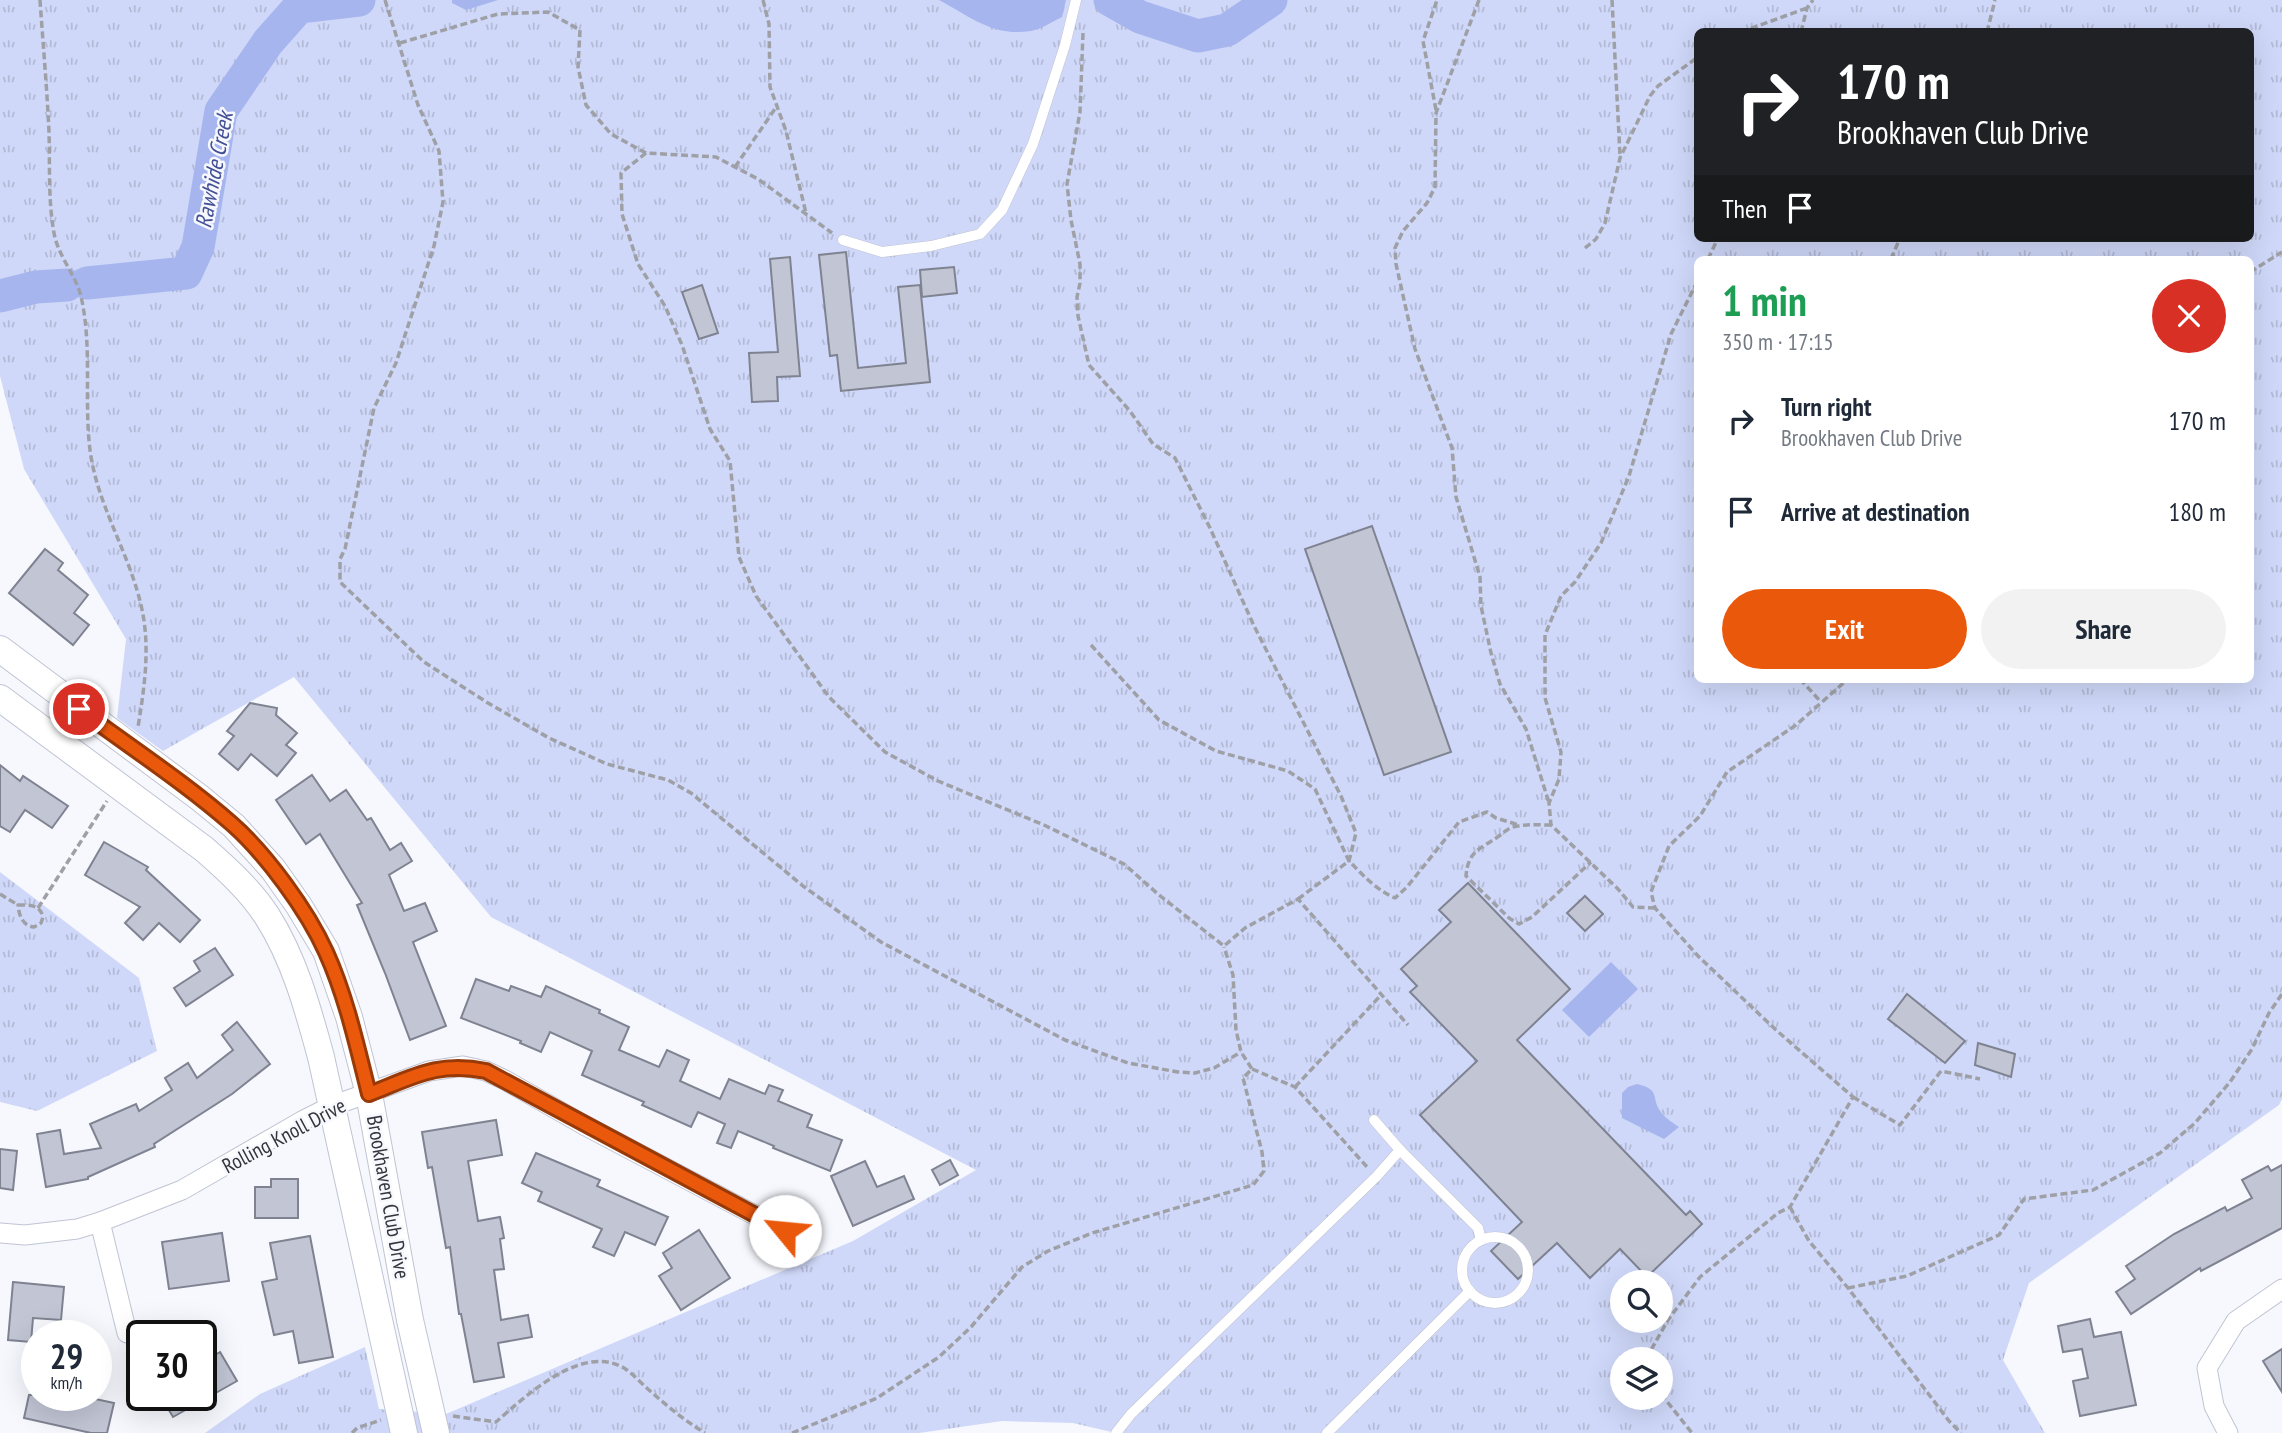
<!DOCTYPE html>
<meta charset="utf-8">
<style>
body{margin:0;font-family:"PT Sans Narrow",sans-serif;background:#f2f2f3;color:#1f2937;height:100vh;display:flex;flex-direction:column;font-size:26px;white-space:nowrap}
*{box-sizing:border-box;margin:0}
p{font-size:23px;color:#747a83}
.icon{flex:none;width:38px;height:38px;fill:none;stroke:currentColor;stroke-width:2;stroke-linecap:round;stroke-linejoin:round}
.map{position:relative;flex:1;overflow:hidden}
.sheet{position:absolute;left:1694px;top:256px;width:560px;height:427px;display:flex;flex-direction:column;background:#fff;border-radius:10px;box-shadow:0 7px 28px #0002}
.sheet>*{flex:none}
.hud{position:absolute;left:1694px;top:28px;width:560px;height:214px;border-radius:10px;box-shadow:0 7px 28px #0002;background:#202124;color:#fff;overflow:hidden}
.fabs{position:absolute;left:1610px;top:1270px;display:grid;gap:14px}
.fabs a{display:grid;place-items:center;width:63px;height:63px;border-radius:50%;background:#fff;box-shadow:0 7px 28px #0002;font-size:35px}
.speed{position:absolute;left:21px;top:1320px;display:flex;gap:14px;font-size:35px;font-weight:700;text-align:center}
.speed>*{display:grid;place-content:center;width:91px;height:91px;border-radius:50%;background:#fff;box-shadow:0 7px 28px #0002;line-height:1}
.speed small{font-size:18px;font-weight:400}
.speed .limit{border:4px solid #111;border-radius:10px;background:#fff;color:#111}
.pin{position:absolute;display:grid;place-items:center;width:60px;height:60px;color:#fff;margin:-30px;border:4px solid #fff;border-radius:50%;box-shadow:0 2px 7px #0007}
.me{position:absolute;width:77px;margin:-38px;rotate:298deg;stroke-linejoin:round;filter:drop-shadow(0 0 5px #0008)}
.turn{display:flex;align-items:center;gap:24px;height:147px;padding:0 28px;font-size:32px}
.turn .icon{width:91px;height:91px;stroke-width:2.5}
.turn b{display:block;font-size:49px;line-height:60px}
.then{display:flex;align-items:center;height:66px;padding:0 28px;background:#0003;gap:14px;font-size:26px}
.round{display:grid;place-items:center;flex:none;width:74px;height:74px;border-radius:37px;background:#f2f2f3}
.overview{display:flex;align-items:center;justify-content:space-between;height:119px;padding:0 28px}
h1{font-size:42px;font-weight:700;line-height:52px;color:#1e9e55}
.button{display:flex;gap:14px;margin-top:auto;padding:14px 28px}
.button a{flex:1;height:80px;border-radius:42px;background:#ea580c;color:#fff;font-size:28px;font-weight:700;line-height:80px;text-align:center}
.button a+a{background:#f2f2f3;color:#1f2937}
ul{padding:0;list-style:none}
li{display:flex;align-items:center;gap:21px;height:91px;padding:0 28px}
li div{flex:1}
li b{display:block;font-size:26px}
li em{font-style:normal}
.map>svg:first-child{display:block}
.grass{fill:url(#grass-tufts);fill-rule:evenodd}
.water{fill:#a6b5ee}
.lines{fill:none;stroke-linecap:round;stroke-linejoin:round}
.river{stroke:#a6b5ee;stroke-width:33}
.building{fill:#c1c5d4;stroke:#7f8391;stroke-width:2}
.service-casing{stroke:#c0c4d3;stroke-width:11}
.minor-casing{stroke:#c0c4d3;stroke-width:21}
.secondary-casing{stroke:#c0c4d3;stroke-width:28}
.path{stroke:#9ea0a6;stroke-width:3.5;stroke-dasharray:7 3.5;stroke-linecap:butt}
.service{stroke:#fff;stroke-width:10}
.minor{stroke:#fff;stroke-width:19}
.secondary{stroke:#fff;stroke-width:26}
.route-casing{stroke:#983908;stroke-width:18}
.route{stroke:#ea580c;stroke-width:12}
.labels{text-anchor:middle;stroke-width:5;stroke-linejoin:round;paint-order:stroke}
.street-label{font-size:21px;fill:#34353b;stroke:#f6f8fe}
.water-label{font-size:23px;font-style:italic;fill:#435095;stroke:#f6f8fe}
</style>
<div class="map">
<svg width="2282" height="1433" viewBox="0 0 2282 1433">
<defs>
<pattern id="grass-tufts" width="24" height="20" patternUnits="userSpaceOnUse" patternTransform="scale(1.75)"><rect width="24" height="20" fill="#cfd8f9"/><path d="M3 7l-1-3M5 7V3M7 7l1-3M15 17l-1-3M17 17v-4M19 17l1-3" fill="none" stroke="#b2bad6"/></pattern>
</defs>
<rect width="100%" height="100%" fill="#f6f8fe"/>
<!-- grass -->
<g class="grass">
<path d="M0 0H2282V1099L2279 1105 2029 1283 2003 1360 2045 1433H1116L1073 1423 1002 1421 919 1433H205L260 1394 365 1347 379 1409 446 1414 853 1241 976 1170 491 917 294 677 163 751 117 718 126 639 24 469 0 376ZM1698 32H2250V238H1698ZM1698 259H2250V679H1698ZM1622 1283H1661V1321H1622ZM1622 1360H1661V1398H1622Z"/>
<path d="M0 872 139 978 157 1051 37 1111 0 1102Z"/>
</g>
<!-- water -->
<g class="water">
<path d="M452 0H498L466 10 452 3Z"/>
<path d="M939 0H1066L1062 17C1052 22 1041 29 1031 31 993 37 971 17 939 0Z"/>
<path d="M1611 962 1638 989 1589 1037 1562 1010Z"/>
<path d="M1637 1084C1662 1090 1650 1098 1661 1112 1665 1118 1673 1123 1679 1127L1664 1139 1622 1118V1093L1628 1087Z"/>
</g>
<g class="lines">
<!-- river -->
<g class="river">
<path d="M1110 0 1140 17 1198 36 1227 30 1271 0"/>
<path d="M87 283 186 273 198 247 221 111 268 42 299 7 359 0"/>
<path d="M0 296 36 287 67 285"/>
</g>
</g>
<!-- building -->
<g class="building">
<path d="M846 252 858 368 906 363 898 287 920 285 930 382 841 391 837 355 830 356 819 255Z"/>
<path d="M790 257 800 376 777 377 778 401 752 402 749 353 778 352 770 259Z"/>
<path d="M954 267 957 293 922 297 920 270Z"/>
<path d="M702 285 718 333 699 339 682 292Z"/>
<path d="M1372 526 1451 752 1384 775 1305 549Z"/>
<path d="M45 549 63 563 58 570 88 595 74 613 89 625 73 645 9 593Z"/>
<path d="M250 703 277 708 276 715 297 733 286 745 296 753 277 776 251 754 238 770 219 754 234 736 227 731Z"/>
<path d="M0 765 20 781 23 776 68 806 52 828 25 810 10 832 0 826Z"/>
<path d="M312 775 330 801 346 790 367 820 371 818 390 850 401 843 412 861 389 875 404 911 425 903 437 931 413 942 446 1026 410 1040 385 973 357 905 362 903 320 834 306 844 276 800Z"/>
<path d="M104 842 148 867 146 870 200 920 180 942 159 923 143 940 125 923 140 907 85 875Z"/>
<path d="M1468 883 1570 989 1517 1040 1686 1215 1690 1211 1702 1224 1647 1277 1620 1249 1590 1278 1557 1243 1518 1279 1491 1251 1522 1222 1420 1115 1477 1061 1410 992 1417 986 1401 969 1451 922 1439 910Z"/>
<path d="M1585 896 1603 914 1585 931 1567 913Z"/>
<path d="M215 948 233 975 186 1006 174 988 200 971 194 961Z"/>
<path d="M476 979 509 991 511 986 541 997 546 986 600 1010 599 1013 629 1027 619 1050 659 1067 667 1050 689 1060 680 1081 720 1099 729 1079 765 1094 769 1085 783 1090 778 1101 812 1115 807 1127 842 1140 830 1171 773 1148 774 1146 738 1131 731 1148 717 1143 725 1124 698 1112 691 1127 642 1105 644 1102 582 1075 592 1051 550 1032 541 1052 520 1043 521 1041 461 1018Z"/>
<path d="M1907 994 1965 1041 1945 1063 1888 1019Z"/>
<path d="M237 1022 270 1064 232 1094 154 1144 155 1147 88 1177V1179L46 1187 37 1134 60 1130 64 1154 101 1148 90 1124 136 1104 139 1111 172 1090 165 1078 188 1063 197 1078 233 1050 222 1035Z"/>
<path d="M1978 1043 2015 1054 2011 1077 1975 1065Z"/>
<path d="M496 1120 502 1155 468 1161 478 1221 500 1217 504 1238 500 1239 504 1269 494 1270 501 1320 528 1315 532 1337 498 1343 504 1377 474 1382 461 1314H459L450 1247 446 1248 432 1167 428 1168 422 1132Z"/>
<path d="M0 1149 17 1151 13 1190 0 1188Z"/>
<path d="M536 1153 600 1180 597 1186 668 1217 655 1245 625 1232 614 1256 593 1247 602 1229 538 1201 542 1192 522 1183Z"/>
<path d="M950 1160 958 1175 940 1185 932 1170Z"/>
<path d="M865 1161 877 1187 904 1176 914 1199 853 1226 831 1176Z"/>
<path d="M2282 1165V1228L2201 1271 2200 1268 2131 1314 2116 1292 2135 1279 2126 1266 2174 1234 2225 1207 2227 1211 2252 1198 2242 1180 2268 1166 2271 1171Z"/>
<path d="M271 1179H298V1218H255V1187H271Z"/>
<path d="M699 1230 730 1278 681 1310 659 1276 672 1268 663 1253Z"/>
<path d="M222 1233 229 1281 169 1289 162 1242Z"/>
<path d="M310 1236 333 1357 299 1363 293 1331 274 1335 262 1282 277 1279 270 1243Z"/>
<path d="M13 1282 64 1287 61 1320 33 1318 31 1342 8 1340Z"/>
<path d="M2090 1319 2094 1337 2121 1332 2136 1405 2080 1416 2073 1381 2088 1378 2082 1349 2063 1352 2058 1326Z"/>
<path d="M2282 1349V1392L2263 1361Z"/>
<path d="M220 1352 237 1381 173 1417 160 1395H201V1363Z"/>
<path d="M29 1395H77L114 1403 107 1433H91L24 1418Z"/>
</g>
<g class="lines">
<!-- service casing -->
<g class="service-casing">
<g id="service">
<path d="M843 240 882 252 931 246 980 234 1002 210 1033 144 1065 45 1076 0"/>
<path d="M1400 1150 1478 1228 1481 1240"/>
<circle cx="1495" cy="1270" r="33"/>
<path d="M1116 1433 1131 1414 1376 1177 1400 1150 1374 1120"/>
<path d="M1327 1433 1470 1291"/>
</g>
</g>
<!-- minor casing -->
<g class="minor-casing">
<g id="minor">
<path d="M100 1222 127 1333"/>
<path d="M0 1233 25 1235 77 1229 100 1222 182 1190 302 1121 332 1106 429 1071 463 1066 486 1071 505 1080 584 1125 785 1231"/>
<path d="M2228 1433 2214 1406 2207 1368 2236 1321 2282 1289"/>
</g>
</g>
<!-- secondary casing -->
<g class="secondary-casing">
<g id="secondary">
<path d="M0 649 200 798 234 826 273 869 299 906 326 951 349 1017 369 1094 410 1320 436 1433"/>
<path d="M0 698 204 849C227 869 250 890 267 916 294 958 308 1009 321 1057L404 1433"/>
</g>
</g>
<!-- path -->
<g class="path">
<path d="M40 0C43 44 47 88 49 132 50 166 48 200 54 233 58 257 78 277 82 301 92 350 84 401 90 450 97 504 127 549 140 601 151 643 145 684 138 727"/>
<path d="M385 0 418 105 439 151 443 202 434 246 396 363 374 408 345 549 340 559V582L424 662 488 703 549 738 607 764 668 780 691 793 803 886 881 942 1065 1040 1128 1063 1178 1072 1195 1073 1214 1068 1241 1052"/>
<path d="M763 0 769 24 770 87 786 131 806 213"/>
<path d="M1479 0 1436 113 1435 187 1427 203 1403 231 1395 248 1396 264 1415 349 1452 448 1456 497 1480 577 1481 606 1491 653 1500 684 1526 729 1549 803"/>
<path d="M1612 0 1620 155"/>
<path d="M1741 32 1807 8"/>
<path d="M1801 32 1807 8 1813 0"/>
<path d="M1987 32 1995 0"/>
<path d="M1083 33 1080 112 1067 184 1071 220 1080 264V283L1077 297 1078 316 1089 365 1130 411 1153 444 1175 458 1210 528 1254 626 1341 796 1356 833 1349 861C1363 875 1376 890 1395 898L1407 887 1459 822 1487 812 1496 818 1519 825"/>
<path d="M400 43 498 14 548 12 580 30 578 67 586 105 611 134 646 153 716 157 758 179 832 233"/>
<path d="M1436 110 1423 41 1437 0"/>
<path d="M646 153 621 173 622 214 638 264 665 306 682 345 710 429 730 461 739 557 756 596 829 697 885 752 938 781 1044 825 1124 864 1159 895 1224 946 1245 928 1298 899 1408 1025"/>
<path d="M735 167 777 106"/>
<path d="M1585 248 1596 239 1605 223 1620 158 1650 96 1658 86 1698 57"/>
<path d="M1708 259 1718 238"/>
<path d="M1891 259 1900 238"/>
<path d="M2250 272 2282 252"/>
<path d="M1091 645 1159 720 1216 751 1288 771 1315 789 1349 861 1298 899"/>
<path d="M1800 679 1821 702"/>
<path d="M1551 825C1541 825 1529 824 1518 826 1509 827 1506 831 1499 836 1481 849 1468 850 1466 876L1509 918 1519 924 1532 917 1591 862"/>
<path d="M0 894 18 905"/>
<path d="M18 905C29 905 40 904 43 917L41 923 34 927C23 926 19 916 18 905Z"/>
<path d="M38 908 107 801"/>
<path d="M1655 908 1633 907 1618 889 1551 825 1549 803 1559 779 1561 752 1545 698V635L1561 596 1575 582 1601 543 1629 476 1671 334 1698 280"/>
<path d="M1252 1069 1295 1087 1368 1168"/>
<path d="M1295 1087 1382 994"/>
<path d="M1853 1097 1900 1125 1941 1071 1980 1079"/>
<path d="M1790 1207 1809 1241 1848 1288 1949 1421 1961 1433"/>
<path d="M1848 1288 1907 1276 1999 1235 2024 1199 2093 1190 2160 1153 2195 1123 2230 1082 2252 1049 2269 1013 2282 994"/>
<path d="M1651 1360V1350L1668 1320 1700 1277 1778 1213 1790 1207 1853 1097 1776 1030 1698 956 1655 908 1651 892 1669 846 1700 816 1727 772 1796 725 1848 679"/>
<path d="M1661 1394 1692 1433"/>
<path d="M453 1416 496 1422C526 1396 581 1343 624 1368 633 1374 641 1383 649 1390 667 1406 684 1420 705 1433"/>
<path d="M352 1433 357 1428 381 1420"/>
<path d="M792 1433 877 1398 939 1357 971 1327 1022 1267 1048 1251 1092 1233 1253 1185 1264 1171 1262 1152 1243 1078 1252 1069 1241 1052 1236 1030 1233 975 1224 947"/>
</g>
<!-- service -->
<use href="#service" class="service"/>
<!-- minor -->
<use href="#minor" class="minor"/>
<!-- secondary -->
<use href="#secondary" class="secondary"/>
</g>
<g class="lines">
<!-- route casing -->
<g class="route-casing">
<path id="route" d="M79 709C130 747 184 782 232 824 266 854 307 910 326 952 346 996 357 1046 369 1094 413 1077 438 1061 486 1071L785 1231"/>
</g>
<!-- route -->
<use href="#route" class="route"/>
</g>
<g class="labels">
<!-- street labels -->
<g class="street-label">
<text transform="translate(284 1136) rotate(-28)" y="7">Rolling Knoll Drive</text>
<text transform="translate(388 1197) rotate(80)" y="7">Brookhaven Club Drive</text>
</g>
<!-- water labels -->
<g class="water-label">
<text transform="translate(214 170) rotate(-79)" y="8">Rawhide Creek</text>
</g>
</g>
</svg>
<div class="fabs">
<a><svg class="icon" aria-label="search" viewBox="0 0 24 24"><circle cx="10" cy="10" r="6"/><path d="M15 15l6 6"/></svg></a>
<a><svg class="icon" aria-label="layers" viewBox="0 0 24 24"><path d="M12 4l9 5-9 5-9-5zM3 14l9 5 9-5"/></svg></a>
</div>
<div class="speed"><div>29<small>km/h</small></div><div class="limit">30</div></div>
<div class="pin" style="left:79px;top:709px;background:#d93025"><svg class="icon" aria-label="arrive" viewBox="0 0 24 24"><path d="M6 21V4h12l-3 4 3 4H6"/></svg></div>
<svg class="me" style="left:785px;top:1231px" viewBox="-20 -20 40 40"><circle r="19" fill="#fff"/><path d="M0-13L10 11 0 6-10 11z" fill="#ea580c"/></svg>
<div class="hud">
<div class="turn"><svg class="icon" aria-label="right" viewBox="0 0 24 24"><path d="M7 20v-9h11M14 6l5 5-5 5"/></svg><div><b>170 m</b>Brookhaven Club Drive</div></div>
<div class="then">Then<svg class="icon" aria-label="arrive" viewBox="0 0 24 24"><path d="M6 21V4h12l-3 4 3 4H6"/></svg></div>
</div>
<section class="sheet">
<div class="overview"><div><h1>1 min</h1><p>350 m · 17:15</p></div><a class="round" style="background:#d93025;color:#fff"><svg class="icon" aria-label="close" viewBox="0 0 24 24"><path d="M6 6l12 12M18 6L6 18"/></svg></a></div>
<ul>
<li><svg class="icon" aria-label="right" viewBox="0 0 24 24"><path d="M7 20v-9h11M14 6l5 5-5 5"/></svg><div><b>Turn right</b><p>Brookhaven Club Drive</p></div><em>170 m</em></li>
<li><svg class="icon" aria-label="arrive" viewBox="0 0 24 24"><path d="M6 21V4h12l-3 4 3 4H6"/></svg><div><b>Arrive at destination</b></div><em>180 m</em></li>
</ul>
<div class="button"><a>Exit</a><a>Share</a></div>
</section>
</div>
